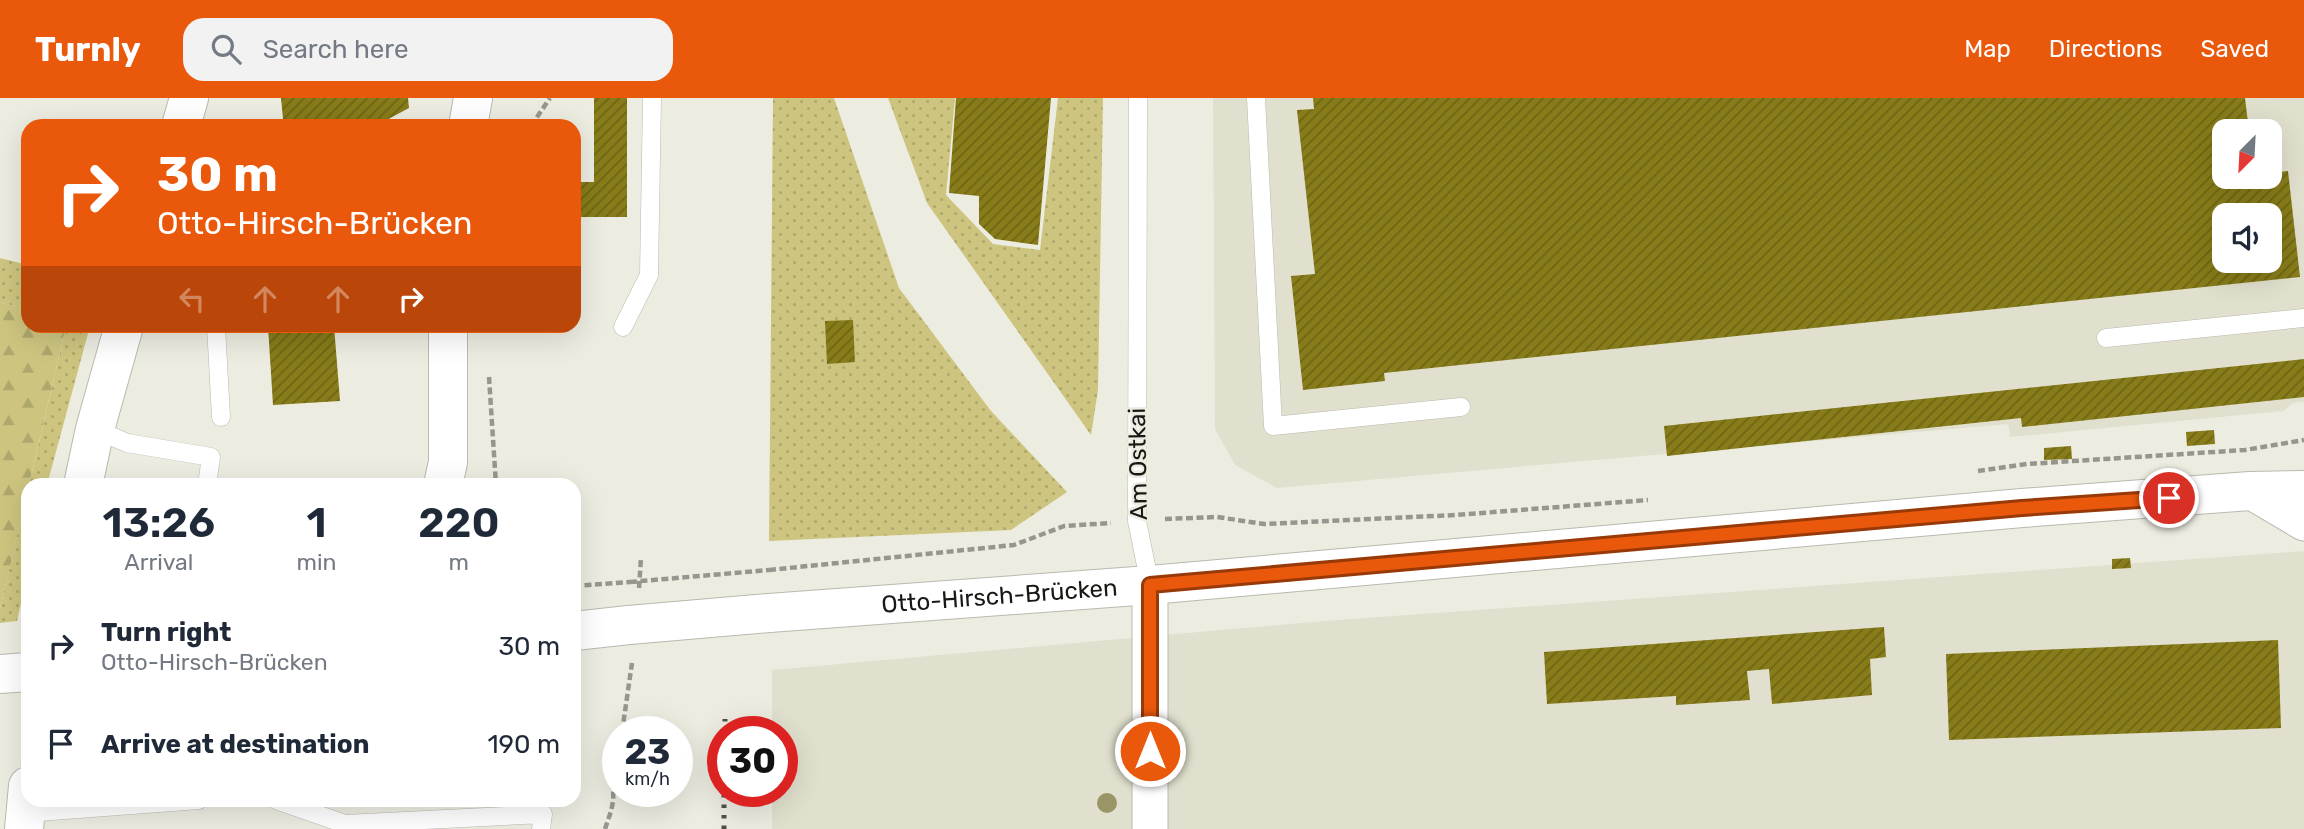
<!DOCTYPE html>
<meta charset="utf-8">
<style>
body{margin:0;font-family:Rubik,sans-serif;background:#f2f2f3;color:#1f2937;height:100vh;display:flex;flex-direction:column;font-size:26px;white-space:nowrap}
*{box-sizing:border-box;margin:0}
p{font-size:23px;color:#747a83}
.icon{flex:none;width:38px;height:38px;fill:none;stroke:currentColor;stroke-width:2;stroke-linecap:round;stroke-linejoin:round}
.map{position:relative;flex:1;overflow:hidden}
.side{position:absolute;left:21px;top:380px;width:560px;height:329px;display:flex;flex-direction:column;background:#fff;border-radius:21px;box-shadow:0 7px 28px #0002}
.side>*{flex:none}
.hud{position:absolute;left:21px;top:21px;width:560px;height:214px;border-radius:21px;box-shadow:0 7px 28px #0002;background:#ea580c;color:#fff;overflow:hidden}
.needle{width:46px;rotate:204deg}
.controls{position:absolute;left:2212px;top:21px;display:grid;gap:14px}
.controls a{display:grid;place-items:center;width:70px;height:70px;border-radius:14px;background:#fff;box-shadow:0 7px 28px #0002;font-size:35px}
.speed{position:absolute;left:602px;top:618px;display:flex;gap:14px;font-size:35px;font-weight:700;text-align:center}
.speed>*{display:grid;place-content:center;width:91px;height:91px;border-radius:50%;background:#fff;box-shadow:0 7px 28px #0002;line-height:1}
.speed small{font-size:18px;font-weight:400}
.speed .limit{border:10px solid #d22;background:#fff;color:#111}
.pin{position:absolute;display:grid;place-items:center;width:60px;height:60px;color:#fff;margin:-30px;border:4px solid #fff;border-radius:50%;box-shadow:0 2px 7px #0007}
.me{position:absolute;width:77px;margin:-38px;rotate:0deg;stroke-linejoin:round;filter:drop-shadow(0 0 5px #0008)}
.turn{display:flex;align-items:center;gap:24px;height:147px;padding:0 21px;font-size:32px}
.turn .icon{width:91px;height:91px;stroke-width:2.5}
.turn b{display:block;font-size:49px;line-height:60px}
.lanes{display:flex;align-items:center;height:66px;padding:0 21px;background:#0003;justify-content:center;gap:35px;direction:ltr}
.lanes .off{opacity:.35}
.eta{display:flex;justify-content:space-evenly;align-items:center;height:119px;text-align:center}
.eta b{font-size:42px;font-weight:600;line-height:49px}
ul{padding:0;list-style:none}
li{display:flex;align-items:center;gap:21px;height:98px;padding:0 21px}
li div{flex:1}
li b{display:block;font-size:26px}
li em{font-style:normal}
header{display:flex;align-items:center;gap:42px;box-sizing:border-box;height:98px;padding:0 35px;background:#ea580c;color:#fff}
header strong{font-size:33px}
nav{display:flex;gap:38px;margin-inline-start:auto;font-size:24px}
.search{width:490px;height:63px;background:#f2f2f3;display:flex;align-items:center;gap:18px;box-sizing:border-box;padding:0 24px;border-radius:21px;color:#747a83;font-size:26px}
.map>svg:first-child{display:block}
.built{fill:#e1e0ce;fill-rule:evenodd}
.green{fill:url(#green-dots)}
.forest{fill:url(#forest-firs)}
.building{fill:url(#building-hatch);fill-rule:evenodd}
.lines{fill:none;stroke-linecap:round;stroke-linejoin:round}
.lane-casing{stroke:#bab9af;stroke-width:19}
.street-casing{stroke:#bab9af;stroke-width:37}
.secondary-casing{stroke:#bab9af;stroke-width:40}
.path{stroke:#97968e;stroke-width:4.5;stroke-dasharray:7 3.5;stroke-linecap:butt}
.lane{stroke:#fff;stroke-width:18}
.street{stroke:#fff;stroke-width:35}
.secondary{stroke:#fff;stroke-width:38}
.rail{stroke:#51504b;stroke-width:5;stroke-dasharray:3.5 7;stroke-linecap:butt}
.secondary-bridge-casing{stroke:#bab9af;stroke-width:40;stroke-linecap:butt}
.path-bridge{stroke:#97968e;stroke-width:4.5;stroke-dasharray:7 3.5;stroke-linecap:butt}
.secondary-bridge{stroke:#fff;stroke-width:38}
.tree{fill:#9a9567}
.route-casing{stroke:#983908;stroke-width:18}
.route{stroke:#ea580c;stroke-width:12}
.labels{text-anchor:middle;stroke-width:5;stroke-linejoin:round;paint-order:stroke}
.street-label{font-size:24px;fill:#191815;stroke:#edece1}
</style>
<header>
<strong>Turnly</strong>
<div class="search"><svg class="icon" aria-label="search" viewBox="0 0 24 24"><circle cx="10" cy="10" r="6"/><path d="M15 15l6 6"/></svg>Search here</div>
<nav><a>Map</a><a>Directions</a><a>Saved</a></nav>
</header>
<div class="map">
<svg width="2304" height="731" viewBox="0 0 2304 731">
<defs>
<pattern id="green-dots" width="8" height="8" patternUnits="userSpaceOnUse" patternTransform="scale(1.75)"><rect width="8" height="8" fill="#cdc57f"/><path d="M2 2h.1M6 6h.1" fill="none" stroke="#afa86d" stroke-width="1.8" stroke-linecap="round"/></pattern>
<pattern id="forest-firs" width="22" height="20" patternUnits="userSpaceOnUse" patternTransform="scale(1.75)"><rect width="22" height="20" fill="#cdc57f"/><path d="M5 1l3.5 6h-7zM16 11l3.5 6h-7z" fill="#afa86d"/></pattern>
<pattern id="building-hatch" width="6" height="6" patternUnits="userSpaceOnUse" patternTransform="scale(1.75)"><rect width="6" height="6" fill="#877c19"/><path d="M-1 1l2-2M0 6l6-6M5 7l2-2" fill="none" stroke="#6e6515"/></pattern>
</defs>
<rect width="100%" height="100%" fill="#edece1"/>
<!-- built -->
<g class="built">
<path d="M1213 0H2304V304L2293 305 2283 313 2010 339 2008 326 1277 390 1235 367 1215 331ZM2224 33H2270V79H2224ZM2224 117H2270V163H2224Z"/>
<path d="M2304 453V731H772V693H782V634L772 633V572L1323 523Z"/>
</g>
<!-- green -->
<g class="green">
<path d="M773 0H834L899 190 991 313 1067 394 1011 432 769 443Z"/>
<path d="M888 0H955L946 97 993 146 1040 152 1058 0H1103L1098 292 1091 337 927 105Z"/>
<path d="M0 160 28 167V212L0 204Z"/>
<path d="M66 228H90L47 387H29Z"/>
<path d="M28 390V473L17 523 0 525V511Z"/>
</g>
<!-- forest -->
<path class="forest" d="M0 204 28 212V228H66L0 511Z"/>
<!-- building -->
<g class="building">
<path d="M281 0H408L409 10 381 25V28H273L272 23 283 21Z"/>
<path d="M594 0H627V119H574V84H594Z"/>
<path d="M956 0H1051L1038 147 995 141 979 126V98L949 95Z"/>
<path d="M1313 0H2245L2249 33H2224V79H2270V75L2288 73 2300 179 1384 275 1385 283 1303 292 1291 178 1315 176 1297 12 1314 11ZM2224 117H2270V163H2224Z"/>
<path d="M853 222 855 264 827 266 825 223Z"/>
<path d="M268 228H334L340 303 273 307Z"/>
<path d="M2304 261V299L2022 329 2021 320 1667 358 1664 328Z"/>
<path d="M2214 332 2215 346 2187 348 2186 334Z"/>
<path d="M2071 348 2072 361 2044 362V350Z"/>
<path d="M2130 460 2131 470 2112 471V461Z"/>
<path d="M1884 529 1886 559 1870 561 1872 597 1772 606 1769 571 1747 573 1750 602 1676 607V598L1547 606 1544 554Z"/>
<path d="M2278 542 2281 630 1949 642 1946 556Z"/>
</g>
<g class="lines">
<!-- lane casing -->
<g class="lane-casing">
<g id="lane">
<path d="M1138 0 1137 423 1150 487"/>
<path d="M1256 0 1273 328 1461 309"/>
<path d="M216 228 221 319"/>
<path d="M623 229 649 177 652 0"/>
<path d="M2106 240 2304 220"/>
<path d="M95 331 127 345 211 359 207 387"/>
<path d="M276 702 345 726 543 716 541 731"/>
<path d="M25 715 199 702"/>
</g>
</g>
<!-- street casing -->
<g class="street-casing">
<g id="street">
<path d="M2250 393 2304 425"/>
<path d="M1150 487V731"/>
</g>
</g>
<!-- secondary casing -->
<g class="secondary-casing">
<g id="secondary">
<path d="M181 28 189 0"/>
<path d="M468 28 473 0"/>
<path d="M83 387 95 331 124 228"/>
<path d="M443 387 448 364V228"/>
<path id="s1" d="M769 515 1150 487 2022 410 2250 393 2304 392"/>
<path d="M574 533 629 527"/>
<path d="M0 576 28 574"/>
<path d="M24 731 28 688"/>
</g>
</g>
<!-- path -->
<g class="path">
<path d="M531 28 550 0"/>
<path d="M489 279 496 387"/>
<path d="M1978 373 2027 366 2245 352 2304 342"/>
<path d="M1165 421 1217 419 1264 426 1456 417 1648 402"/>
<path d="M769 472 1014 447 1064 428 1111 425"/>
<path d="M574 488 630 484"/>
<path d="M639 490 641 460"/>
<path d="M622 634 632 565"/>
<path d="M605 731C608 722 612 712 613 703 615 685 605 664 618 648"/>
</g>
<!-- lane -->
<use href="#lane" class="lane"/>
<!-- street -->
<use href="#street" class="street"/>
<!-- secondary -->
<use href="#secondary" class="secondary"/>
<!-- rail -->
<g class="rail">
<path d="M725 634V621"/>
<path d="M724 731V693"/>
</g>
<!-- secondary-bridge casing -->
<g class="secondary-bridge-casing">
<path id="secondary-bridge" d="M629 527 769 515"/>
</g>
<!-- path-bridge -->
<path class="path-bridge" d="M630 484 769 472"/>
<!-- secondary-bridge -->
<use href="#secondary-bridge" class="secondary-bridge"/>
</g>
<!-- trees -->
<circle class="tree" cx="1107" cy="705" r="10"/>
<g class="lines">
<!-- route casing -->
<g class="route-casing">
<path id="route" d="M1150 653V487L2022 410 2169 400"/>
</g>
<!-- route -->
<use href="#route" class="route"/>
</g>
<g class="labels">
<!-- street labels -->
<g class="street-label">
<text transform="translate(1138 366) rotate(-91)" y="8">Am Ostkai</text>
<text dy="8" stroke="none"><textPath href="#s1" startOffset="231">Otto-Hirsch-Brücken</textPath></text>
</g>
</g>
</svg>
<div class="controls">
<a><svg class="needle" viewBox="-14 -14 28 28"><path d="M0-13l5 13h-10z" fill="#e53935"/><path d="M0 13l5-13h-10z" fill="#747a83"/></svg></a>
<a><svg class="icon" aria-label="sound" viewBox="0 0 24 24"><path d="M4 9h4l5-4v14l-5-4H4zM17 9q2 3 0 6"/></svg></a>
</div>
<div class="speed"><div>23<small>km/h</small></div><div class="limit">30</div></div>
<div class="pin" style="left:2169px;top:400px;background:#d93025"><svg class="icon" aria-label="arrive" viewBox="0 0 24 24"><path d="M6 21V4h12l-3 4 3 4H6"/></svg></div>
<svg class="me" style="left:1150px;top:653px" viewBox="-20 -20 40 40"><circle r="17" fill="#ea580c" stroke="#fff" stroke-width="3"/><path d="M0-11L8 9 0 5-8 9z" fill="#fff"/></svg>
<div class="hud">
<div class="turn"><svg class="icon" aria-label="right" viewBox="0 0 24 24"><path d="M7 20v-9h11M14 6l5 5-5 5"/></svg><div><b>30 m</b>Otto-Hirsch-Brücken</div></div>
<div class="lanes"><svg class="icon off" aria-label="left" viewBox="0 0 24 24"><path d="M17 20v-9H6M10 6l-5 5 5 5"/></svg><svg class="icon off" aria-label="ahead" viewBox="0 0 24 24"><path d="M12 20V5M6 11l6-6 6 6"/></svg><svg class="icon off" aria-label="ahead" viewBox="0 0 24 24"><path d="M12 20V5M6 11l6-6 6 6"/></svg><svg class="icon" aria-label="right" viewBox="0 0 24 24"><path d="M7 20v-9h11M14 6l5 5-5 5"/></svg></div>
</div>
<section class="side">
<div class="eta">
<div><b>13:26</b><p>Arrival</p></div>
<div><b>1</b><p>min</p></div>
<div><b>220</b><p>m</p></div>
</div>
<ul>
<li><svg class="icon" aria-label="right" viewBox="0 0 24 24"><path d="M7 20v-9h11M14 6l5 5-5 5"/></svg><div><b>Turn right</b><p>Otto-Hirsch-Brücken</p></div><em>30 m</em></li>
<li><svg class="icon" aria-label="arrive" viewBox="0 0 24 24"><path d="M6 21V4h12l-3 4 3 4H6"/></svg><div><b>Arrive at destination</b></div><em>190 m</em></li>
</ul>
</section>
</div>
